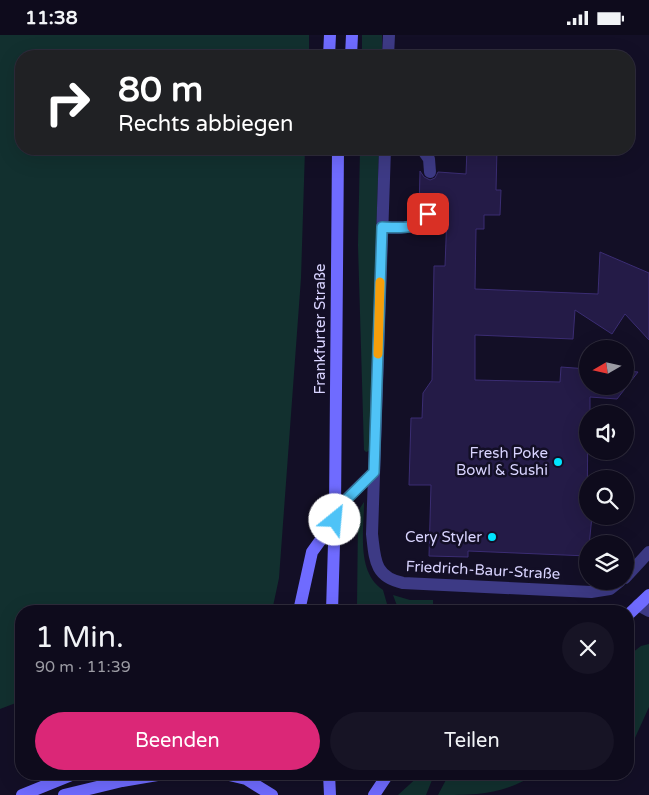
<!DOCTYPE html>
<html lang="de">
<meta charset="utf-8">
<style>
body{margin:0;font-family:"Varela Round",sans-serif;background:#171425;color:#f1f3f6;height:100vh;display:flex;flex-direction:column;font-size:19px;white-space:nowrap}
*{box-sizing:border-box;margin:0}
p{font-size:16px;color:#9b9ba3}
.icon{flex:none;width:28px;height:28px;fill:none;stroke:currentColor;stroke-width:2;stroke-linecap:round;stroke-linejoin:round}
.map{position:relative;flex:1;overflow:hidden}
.details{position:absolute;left:15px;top:570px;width:619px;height:175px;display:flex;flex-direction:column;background:#0e0b1c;border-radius:20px;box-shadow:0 5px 20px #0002,0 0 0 1px #2e2b3b}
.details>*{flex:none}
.top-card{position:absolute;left:15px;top:15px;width:620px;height:105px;border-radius:20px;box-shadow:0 5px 20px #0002,0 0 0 1px #2e2b3b;background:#202124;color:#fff;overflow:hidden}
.needle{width:32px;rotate:261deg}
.controls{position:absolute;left:579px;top:305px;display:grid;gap:10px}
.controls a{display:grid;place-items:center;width:55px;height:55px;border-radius:50%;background:#0e0b1c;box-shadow:0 5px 20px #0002,0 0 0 1px #2e2b3b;font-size:25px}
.pin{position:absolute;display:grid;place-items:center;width:42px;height:42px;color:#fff;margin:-21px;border-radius:10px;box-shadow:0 2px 8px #0006}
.me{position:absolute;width:55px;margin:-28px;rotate:28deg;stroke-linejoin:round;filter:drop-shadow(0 0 4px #0008)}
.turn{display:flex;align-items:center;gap:18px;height:105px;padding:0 20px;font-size:22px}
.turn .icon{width:65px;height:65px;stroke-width:2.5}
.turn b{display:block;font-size:35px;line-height:42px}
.round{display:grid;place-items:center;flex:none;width:52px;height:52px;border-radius:26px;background:#171425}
.head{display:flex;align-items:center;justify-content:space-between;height:85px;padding:0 20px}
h1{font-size:30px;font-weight:600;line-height:38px}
.primary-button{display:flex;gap:10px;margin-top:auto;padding:10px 20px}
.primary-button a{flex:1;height:58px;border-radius:30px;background:#db2777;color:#fff;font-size:20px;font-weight:600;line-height:58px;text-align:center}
.primary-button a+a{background:#171425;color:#f1f3f6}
.status{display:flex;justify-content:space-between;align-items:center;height:35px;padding:0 25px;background:#0e0b1c;direction:ltr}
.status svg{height:14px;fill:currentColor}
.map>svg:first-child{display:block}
.green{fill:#12302f}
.building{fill:#241b47;stroke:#3b2d73}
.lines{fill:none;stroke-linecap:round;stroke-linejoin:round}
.lane{stroke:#3d3a85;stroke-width:12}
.street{stroke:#3d3a85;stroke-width:12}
.secondary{stroke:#6f6bff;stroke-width:12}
.route-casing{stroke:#337fa1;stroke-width:12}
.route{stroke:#4fc3f7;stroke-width:9}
.slow{stroke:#f59e0b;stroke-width:9}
.poi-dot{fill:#00e5ff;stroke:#130f26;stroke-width:2}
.labels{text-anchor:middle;stroke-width:5;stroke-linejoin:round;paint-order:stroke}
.street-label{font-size:15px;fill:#d9d4ff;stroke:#130f26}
.poi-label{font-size:15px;fill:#d9d4ff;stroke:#130f26;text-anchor:end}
</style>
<div class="status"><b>11:38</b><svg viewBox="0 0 49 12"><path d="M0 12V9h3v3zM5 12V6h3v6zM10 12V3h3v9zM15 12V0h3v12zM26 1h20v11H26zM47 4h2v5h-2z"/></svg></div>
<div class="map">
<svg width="649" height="760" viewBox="0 0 649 760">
<rect width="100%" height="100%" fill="#130f26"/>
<!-- green -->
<g class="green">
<path d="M0 0H309V21H21V114H305L301 243 279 543 272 576H21V666L0 674Z"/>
<rect x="362" y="0" width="20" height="21"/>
<path d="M360 114H379L369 416 366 417 364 415 358 210Z"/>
<path d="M364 467C364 496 356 537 383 555L389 576H359L357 571 358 484 360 473Z"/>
<path d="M393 560 410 565H433V576H399Z"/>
<path d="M649 609V672L634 705 628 702V621L641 611Z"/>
<path d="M421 739 434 740 426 760H398Z"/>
<path d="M449 739H537C500 760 479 760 438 760Z"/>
</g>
<!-- building -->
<path class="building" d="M467 114H497L496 155H501L500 180H484V194H476L475 254 598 259 600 217 649 238V305L625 279 612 299 575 275 573 304 475 300V345L560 347 561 332 588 334V351H625V336L638 337 617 364 590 362V379H588L587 481H592L588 521 468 516V522L429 521 431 450H409L411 383H422L423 358 432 345 434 231H445L447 179H437L435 174 431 171H426L419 177 420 136 424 142 430 145 435 143 438 137 466 139Z"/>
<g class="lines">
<!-- lane -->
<g class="lane">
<path d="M422 114 429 124 430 137"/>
<path d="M382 192C402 193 415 195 429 179"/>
</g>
<!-- street -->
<g class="street">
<path d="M388 21 389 0"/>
<path d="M385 114 372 499C375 524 374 542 403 548L591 557 610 554 620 546"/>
<path d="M335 475 374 437"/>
<path d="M625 543 649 517"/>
<path d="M638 570 649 576"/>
</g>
<!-- secondary -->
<g class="secondary">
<path d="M329 21 330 0"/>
<path d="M351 21 352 0"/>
<path d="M299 576 312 517 335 485"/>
<path d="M332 576 335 475 338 114"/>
<path d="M628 580 649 560"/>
<path d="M225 739 246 744 272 760"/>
<path d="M329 739 330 760"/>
<path d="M22 760 74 739"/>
<path d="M64 760 122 746 163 739"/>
<path d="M374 760 388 739"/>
</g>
</g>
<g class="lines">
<!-- route casing -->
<g class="route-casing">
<path id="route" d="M335 485 336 475 374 437 382 192C402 193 415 195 428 179"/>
</g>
<!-- route -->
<use href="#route" class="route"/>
<!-- slow -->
<path class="slow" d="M378 319 380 247"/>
</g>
<!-- markers -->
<g class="poi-dot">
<circle cx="558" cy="427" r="5"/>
<circle cx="492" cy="502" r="5"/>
</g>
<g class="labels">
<!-- street labels -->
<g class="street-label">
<text transform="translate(320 294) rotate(-90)" y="5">Frankfurter Straße</text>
<text transform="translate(483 535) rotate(3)" y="5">Friedrich-Baur-Straße</text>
</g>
<!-- poi labels -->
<g class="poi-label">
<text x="548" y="423">Fresh Poke<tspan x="548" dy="17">Bowl &amp; Sushi</tspan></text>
<text x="482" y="507">Cery Styler</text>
</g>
</g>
</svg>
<div class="controls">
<a><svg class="needle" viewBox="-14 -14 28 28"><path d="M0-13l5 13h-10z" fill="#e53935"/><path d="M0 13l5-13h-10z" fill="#9b9ba3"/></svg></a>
<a><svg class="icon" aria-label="sound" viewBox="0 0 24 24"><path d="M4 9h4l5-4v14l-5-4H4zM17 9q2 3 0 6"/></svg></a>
<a><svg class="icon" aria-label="search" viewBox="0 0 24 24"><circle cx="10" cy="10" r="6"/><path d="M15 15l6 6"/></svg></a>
<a><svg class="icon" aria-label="layers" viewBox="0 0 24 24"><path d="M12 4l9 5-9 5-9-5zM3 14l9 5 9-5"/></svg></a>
</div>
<div class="pin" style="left:428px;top:179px;background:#d93025"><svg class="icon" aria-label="arrive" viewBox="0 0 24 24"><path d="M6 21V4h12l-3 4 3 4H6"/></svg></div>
<svg class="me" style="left:335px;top:485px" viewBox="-20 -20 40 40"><circle r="19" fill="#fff"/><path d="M0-13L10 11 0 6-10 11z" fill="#4fc3f7"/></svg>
<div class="top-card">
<div class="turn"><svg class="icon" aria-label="right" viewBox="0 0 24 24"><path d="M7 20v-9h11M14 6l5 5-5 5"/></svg><div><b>80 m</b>Rechts abbiegen</div></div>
</div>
<section class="details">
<div class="head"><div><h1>1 Min.</h1><p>90 m · 11:39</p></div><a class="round"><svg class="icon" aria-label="close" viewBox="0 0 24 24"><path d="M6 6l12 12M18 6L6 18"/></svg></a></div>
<div class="primary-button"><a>Beenden</a><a>Teilen</a></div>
</section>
</div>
